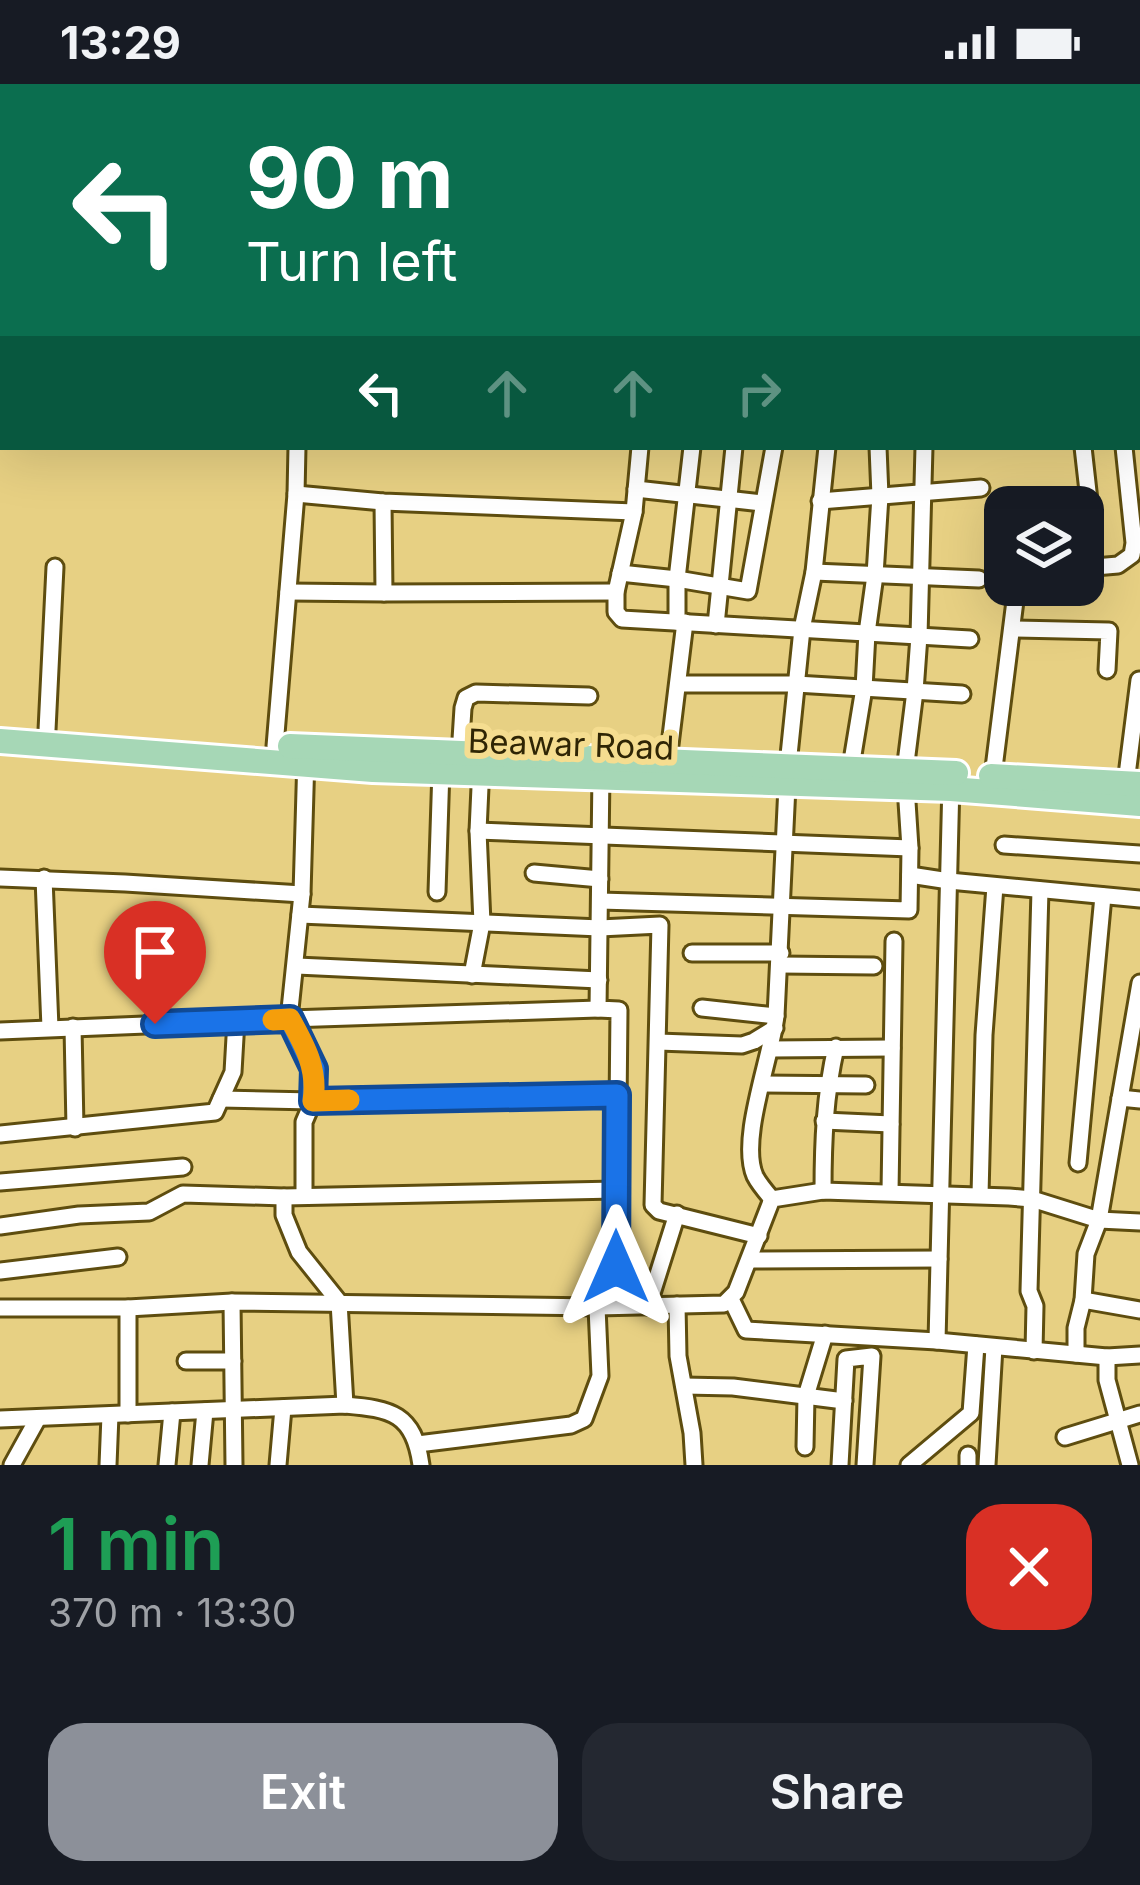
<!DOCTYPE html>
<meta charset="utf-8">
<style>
body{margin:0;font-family:Inter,sans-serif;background:#242831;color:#f1f3f6;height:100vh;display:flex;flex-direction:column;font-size:45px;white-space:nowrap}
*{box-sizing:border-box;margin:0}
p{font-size:39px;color:#9ea1a6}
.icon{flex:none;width:66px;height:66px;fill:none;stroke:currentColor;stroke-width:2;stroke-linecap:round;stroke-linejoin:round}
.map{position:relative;height:1381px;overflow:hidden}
.details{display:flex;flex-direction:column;background:#171b24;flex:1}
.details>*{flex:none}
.hud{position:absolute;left:0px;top:0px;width:1140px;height:366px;box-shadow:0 12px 48px #0002;background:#0b6e4f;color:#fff;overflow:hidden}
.tools{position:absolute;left:984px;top:402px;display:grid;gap:24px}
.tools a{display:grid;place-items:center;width:120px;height:120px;border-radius:24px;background:#171b24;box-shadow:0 12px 48px #0002;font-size:60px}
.pin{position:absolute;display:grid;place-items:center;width:102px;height:102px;color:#fff;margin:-123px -51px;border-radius:50% 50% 50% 0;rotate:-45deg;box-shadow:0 0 12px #0007}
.pin .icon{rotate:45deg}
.me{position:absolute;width:132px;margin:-66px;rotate:0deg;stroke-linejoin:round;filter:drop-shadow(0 0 9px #0008)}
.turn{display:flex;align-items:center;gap:42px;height:252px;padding:0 48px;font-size:54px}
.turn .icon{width:156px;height:156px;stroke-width:2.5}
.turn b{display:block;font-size:84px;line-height:102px}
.lanes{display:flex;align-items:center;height:114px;padding:0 48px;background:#0003;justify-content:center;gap:60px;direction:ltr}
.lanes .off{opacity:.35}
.round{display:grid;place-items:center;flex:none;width:126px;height:126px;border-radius:36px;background:#242831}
.summary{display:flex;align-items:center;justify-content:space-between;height:204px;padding:0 48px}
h1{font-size:72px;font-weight:600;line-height:90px;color:#1e9e55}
.button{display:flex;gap:24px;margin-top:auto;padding:24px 48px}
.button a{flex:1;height:138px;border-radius:36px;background:#8c9099;color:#fff;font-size:48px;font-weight:600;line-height:138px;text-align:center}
.button a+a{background:#242831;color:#f1f3f6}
.status{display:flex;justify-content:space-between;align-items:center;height:84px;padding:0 60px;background:#171b24;direction:ltr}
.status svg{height:33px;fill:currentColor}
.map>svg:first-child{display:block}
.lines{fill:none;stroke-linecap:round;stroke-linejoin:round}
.minor-casing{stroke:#5e4d0f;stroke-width:21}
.primary-casing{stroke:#fff;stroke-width:30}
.minor{stroke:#fff;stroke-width:15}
.primary{stroke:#a6d7b6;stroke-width:24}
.rail{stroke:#5d5024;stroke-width:4.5;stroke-dasharray:24 12;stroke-linecap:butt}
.route-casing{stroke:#114b97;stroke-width:30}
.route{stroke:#1a73e8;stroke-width:21}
.slow{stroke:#f59e0b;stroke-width:21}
.labels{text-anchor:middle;stroke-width:12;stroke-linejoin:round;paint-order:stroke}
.street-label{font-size:33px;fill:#2f2504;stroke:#f5dd90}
</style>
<div class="status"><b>13:29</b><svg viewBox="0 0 49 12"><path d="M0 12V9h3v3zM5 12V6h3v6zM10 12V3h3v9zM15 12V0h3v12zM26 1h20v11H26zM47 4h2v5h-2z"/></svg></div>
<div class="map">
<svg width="1140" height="1381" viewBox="0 0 1140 1381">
<rect width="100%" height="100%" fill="#e7d083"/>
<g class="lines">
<!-- minor casing -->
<g class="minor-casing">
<g id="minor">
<path d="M88 0 93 3"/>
<path d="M389 0 392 3"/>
<path d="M705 0 707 3"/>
<path d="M772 3 808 0"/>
<path d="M922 3 933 0"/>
<path d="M989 3 993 0"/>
<path d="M1123 3 1128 0"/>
<path d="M1137 270H1140"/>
<path d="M0 323H3"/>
<path d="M640 363 634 428 616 508V528L622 535 970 555"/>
<path d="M1083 363 1092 443"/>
<path d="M636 405 762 419"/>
<path d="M296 410 383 418 634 428"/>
<path d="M820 417 981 404"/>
<path d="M383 418 384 509 616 508"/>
<path d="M1083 484 1118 481 1132 471 1134 459 1124 363"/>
<path d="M814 488 979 495"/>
<path d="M620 489 677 495 748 507 774 363"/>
<path d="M1017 504 1036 505 1037 501"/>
<path d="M288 508 384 509"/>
<path d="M677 538V495L692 363"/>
<path d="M716 541 734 363"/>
<path d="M1012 545 1109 547 1107 586"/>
<path d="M678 600H796L962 610"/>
<path d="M47 646 55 483"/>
<path d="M275 662 296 410 297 363"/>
<path d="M460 671 463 624 466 614 476 609 589 612"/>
<path d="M668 677 685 538"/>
<path d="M851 683 864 604 867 549 875 491 880 412 878 363"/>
<path d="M601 688 598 925 619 926 616 1222"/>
<path d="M993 692 1017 501"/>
<path d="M1126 699 1139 596"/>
<path d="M478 747 910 764"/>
<path d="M1004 761 1140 770"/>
<path d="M534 789 600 795"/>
<path d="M910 791 949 797 1140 815"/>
<path d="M0 794 125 799 302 810"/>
<path d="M44 794 50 944"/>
<path d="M437 808 441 685"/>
<path d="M600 817 909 826 910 764 905 687 915 607 919 552 924 363"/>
<path d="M300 831 600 844 660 841 653 1121 659 1127 759 1152"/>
<path d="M692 869H781"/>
<path d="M780 881 874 882"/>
<path d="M297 882 599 896"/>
<path d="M472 891 482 839 478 747 481 681"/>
<path d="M702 924 776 932"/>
<path d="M73 943 75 1044"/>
<path d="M0 947 289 935 302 810 306 672"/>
<path d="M658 958 742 961 754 957 775 944"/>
<path d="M771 965 892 964"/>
<path d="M763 1000 866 1001"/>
<path d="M1120 1014 1140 1016"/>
<path d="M221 1015 313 1017 617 1011"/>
<path d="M824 1037 891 1040"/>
<path d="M0 1050 215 1028 233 988 236 936"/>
<path d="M1078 1079 1103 812"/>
<path d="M0 1098 183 1083"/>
<path d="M823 1107C823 1057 825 1011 836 963"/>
<path d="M890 1108 894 857"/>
<path d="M304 1111V1038L313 1017 314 985 306 964 289 935 598 925"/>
<path d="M980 1111 984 951 995 802"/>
<path d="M284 1113V1131L299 1168 339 1218 345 1321"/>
<path d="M772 1115C766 1108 759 1100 755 1092 739 1055 771 975 776 932L788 681 802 545 814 488 827 363"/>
<path d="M0 1142 79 1131 149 1128 183 1110 284 1113 616 1106"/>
<path d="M749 1176 939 1175"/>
<path d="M0 1187 118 1173"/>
<path d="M731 1215 746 1246 937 1257 1107 1273 1140 1271"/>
<path d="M1083 1216 1140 1226"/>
<path d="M232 1218 234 1381"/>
<path d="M677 1221 678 1272 692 1349 694 1381"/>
<path d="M648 1222 677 1130"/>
<path d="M0 1224H128L232 1218 597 1223 724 1220 736 1208 772 1115 823 1107 1009 1113 1032 1115 1099 1136 1140 1138"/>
<path d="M128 1224V1330"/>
<path d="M937 1257 951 698"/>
<path d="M1034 1267 1035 1222 1029 1207 1040 806"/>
<path d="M1076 1270V1244L1083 1216 1086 1170 1099 1136 1140 899"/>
<path d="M1107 1273V1296L1130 1381"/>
<path d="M186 1277H233"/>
<path d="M684 1302 733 1303 844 1317"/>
<path d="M0 1335 345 1321C391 1325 414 1329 421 1381"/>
<path d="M1065 1353 1140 1330"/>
<path d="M418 1360 571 1341 584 1335 600 1292 597 1223"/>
<path d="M805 1363 806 1312 825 1250"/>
<path d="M12 1381 38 1334"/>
<path d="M108 1381 110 1331"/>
<path d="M167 1381 172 1328"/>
<path d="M200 1381 205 1327"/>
<path d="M278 1381 283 1324"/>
<path d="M840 1381 846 1275 872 1272 865 1381"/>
<path d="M909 1381 971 1329 976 1261"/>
<path d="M968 1381V1371"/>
<path d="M987 1381 994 1263"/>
</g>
</g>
<!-- primary casing -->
<g class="primary-casing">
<g id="primary">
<path d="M0 657 373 686 951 705 1140 720"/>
<path d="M290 662 956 689"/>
<path d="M991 692 1140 700"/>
</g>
</g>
<!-- minor -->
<use href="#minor" class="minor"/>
<!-- primary -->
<use href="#primary" class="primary"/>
<!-- rail -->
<g class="rail">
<path d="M0 120 3 121"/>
<path d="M1137 224H1140"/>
</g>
</g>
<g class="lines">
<!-- route casing -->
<g class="route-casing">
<path id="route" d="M155 940 290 935 314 985 313 1017 617 1011 616 1183"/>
</g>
<!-- route -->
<use href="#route" class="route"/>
<!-- slow -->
<path class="slow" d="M273 936 290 935C305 962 318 985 313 1017L349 1016"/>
</g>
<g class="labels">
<!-- street labels -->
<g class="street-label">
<text transform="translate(571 660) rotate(2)" y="12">Beawar Road</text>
</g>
</g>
</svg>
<div class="tools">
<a><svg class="icon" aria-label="layers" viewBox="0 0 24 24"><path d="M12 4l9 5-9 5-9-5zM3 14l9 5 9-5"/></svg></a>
</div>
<div class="pin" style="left:155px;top:940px;background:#d93025"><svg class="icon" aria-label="arrive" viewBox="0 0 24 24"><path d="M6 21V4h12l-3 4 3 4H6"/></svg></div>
<svg class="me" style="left:616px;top:1183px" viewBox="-20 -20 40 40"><path d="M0-17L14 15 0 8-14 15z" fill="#1a73e8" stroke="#fff" stroke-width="4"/></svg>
<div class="hud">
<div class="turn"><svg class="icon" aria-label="left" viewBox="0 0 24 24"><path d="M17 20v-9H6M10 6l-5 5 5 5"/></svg><div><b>90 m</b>Turn left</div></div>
<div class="lanes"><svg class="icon" aria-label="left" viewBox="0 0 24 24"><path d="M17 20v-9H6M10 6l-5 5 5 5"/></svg><svg class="icon off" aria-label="ahead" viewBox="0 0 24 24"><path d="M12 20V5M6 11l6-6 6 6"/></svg><svg class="icon off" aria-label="ahead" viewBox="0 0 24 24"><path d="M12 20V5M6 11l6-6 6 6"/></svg><svg class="icon off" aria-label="right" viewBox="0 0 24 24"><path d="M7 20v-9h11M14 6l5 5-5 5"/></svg></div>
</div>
</div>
<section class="details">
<div class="summary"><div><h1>1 min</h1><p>370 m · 13:30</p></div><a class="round" style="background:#d93025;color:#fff"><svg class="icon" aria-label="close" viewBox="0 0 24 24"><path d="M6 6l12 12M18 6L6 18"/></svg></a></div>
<div class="button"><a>Exit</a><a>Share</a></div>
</section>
